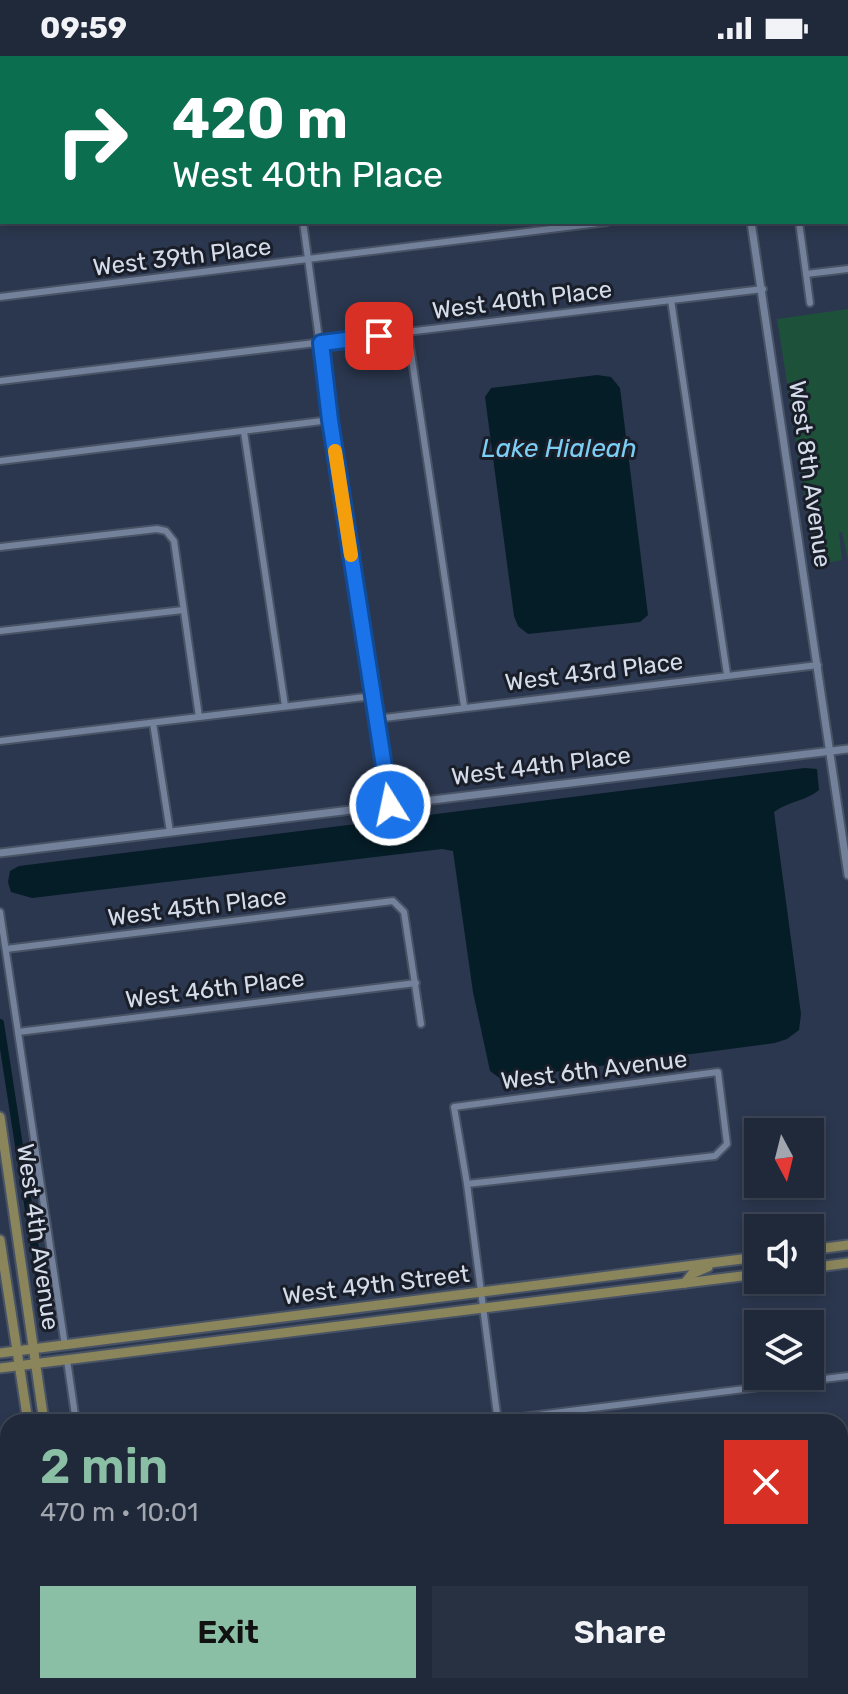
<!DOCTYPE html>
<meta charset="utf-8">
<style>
body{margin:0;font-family:Rubik,sans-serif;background:#283142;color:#f1f3f6;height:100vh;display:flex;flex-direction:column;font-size:30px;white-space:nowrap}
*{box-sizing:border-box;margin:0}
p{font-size:26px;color:#a2a6af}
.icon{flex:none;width:44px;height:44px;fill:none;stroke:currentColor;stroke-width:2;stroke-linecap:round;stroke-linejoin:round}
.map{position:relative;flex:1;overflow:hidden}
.sheet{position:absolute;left:0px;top:1358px;width:848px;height:280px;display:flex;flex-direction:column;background:#20293a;border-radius:24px 24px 0 0;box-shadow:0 4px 12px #0003,0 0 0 2px #3d4554}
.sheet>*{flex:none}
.guide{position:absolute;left:0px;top:0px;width:848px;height:168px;box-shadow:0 4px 12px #0003,0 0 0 2px #3d4554;background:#0b6e4f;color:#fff;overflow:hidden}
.needle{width:52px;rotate:173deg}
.tools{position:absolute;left:744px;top:1062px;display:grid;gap:16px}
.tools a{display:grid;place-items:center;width:80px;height:80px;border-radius:0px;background:#20293a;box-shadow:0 4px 12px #0003,0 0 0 2px #3d4554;font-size:40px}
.pin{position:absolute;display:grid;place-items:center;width:68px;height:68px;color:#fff;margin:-34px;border-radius:16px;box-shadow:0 4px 12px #0006}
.me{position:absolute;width:88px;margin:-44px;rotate:350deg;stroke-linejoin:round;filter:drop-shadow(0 0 6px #0008)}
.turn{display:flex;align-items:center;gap:28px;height:168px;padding:0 40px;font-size:36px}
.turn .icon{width:104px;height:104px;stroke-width:2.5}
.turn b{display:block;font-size:56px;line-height:68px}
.round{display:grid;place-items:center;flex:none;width:84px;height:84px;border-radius:0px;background:#283142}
.overview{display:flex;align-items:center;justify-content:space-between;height:136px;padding:0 40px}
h1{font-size:48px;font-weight:600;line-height:60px;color:#8abfa5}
.cta{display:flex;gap:16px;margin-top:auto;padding:16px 40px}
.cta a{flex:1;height:92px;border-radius:0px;background:#8abfa5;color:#111;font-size:32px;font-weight:600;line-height:92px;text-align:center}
.cta a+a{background:#283142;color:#f1f3f6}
.status{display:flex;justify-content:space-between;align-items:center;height:56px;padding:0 40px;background:#20293a;direction:ltr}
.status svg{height:22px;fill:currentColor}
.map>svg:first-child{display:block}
.green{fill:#1e513a}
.water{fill:#051d27}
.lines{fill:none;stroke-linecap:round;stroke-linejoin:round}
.canal{stroke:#051d27;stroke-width:8}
.minor-casing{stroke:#495366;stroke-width:10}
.tertiary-casing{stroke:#495366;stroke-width:11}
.primary-casing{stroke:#495366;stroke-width:13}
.minor{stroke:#73819b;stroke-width:6}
.tertiary{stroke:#73819b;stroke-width:7}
.primary{stroke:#8a855b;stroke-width:9}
.route-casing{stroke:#114b97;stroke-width:20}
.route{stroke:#1a73e8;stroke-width:14}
.slow{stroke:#f59e0b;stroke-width:14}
.labels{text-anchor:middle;stroke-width:6;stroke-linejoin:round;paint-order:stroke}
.street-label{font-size:24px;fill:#d4dcea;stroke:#191e29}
.water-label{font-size:26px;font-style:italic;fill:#7bcef4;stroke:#191e29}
</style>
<div class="status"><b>09:59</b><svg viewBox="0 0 49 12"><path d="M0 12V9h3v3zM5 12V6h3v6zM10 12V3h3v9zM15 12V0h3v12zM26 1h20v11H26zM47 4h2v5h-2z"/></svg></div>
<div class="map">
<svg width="848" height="1638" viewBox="0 0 848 1638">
<rect width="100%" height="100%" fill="#2b374e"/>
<!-- green -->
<path class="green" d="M848 253V504L842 476H839L842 504 826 507 822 479 811 480 777 263Z"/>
<!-- water -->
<g class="water">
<path d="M597 319 611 321 620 332 648 559 640 566 528 578 518 570 514 560 485 341 491 332Z"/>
<path d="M805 712 817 713 819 734C806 745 789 745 774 756L801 958 799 974 787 983 775 987 501 1023 490 1015 473 936 453 795 442 793 32 842 11 836 8 826 10 815 19 810Z"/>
<path d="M271 1630H382L316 1638H253Z"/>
</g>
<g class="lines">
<!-- canal -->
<g class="canal">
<path d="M0 967 42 1238"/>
<path d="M94 1630 95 1638"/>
</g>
<!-- minor casing -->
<g class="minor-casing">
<g id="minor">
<path d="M55 0V2"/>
<path d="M279 0V2"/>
<path d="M777 0V2"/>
<path d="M846 45 848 43"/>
<path d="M0 66 2 65"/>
<path d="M846 130 848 129"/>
<path d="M0 152 2 151"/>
<path d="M303 166 330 364 390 749"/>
<path d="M799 166 810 247"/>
<path d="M806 218 848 213"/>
<path d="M0 241 607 166"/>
<path d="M671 244 727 618"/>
<path d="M408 277 464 650"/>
<path d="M0 325 763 233"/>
<path d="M244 376 285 650"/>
<path d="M0 405 330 364"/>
<path d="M0 491 157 473 166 475 174 485 199 661"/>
<path d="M0 575 183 554"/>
<path d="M376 663 818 609"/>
<path d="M153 667 170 776"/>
<path d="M0 685 373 640"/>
<path d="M0 856 65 1290"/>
<path d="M6 893 393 845 404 856 421 968"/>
<path d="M18 976 416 927"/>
<path d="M467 1128 454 1051 718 1016 727 1088 715 1100 467 1128 498 1366"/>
<path d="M67 1304 76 1366"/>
<path d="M498 1364 848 1320"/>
<path d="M840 1405 848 1404"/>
<path d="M0 1416 8 1415"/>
<path d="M840 1490 848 1489"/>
<path d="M0 1529 8 1528"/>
<path d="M112 1630 113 1638"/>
<path d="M26 1638 65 1632"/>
<path d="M162 1638 169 1630"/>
</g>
</g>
<!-- tertiary casing -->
<g class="tertiary-casing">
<g id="tertiary">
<path d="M727 0V2"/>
<path d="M751 166 848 819"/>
<path d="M0 797 848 693"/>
<path d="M823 1638 848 1635"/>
</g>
</g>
<!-- primary casing -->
<g class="primary-casing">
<g id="primary">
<path d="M0 1061 44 1366"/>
<path d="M0 1184 28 1366"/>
<path d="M810 1194 848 1189"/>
<path d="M810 1212 848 1207"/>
<path d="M685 1227 692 1218 708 1211"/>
<path d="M0 1297 758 1201"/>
<path d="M0 1312 758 1218"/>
<path d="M64 1630 65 1638"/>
<path d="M79 1630 80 1638"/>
</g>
</g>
<!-- minor -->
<use href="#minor" class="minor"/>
<!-- tertiary -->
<use href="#tertiary" class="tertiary"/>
<!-- primary -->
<use href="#primary" class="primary"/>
</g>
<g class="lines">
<!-- route casing -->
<g class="route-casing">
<path id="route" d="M379 280 321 287 330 364 390 749"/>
</g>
<!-- route -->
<use href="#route" class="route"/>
<!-- slow -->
<path class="slow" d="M335 395 351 499"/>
</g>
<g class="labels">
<!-- street labels -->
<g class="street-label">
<text transform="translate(182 201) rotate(-7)" y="8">West 39th Place</text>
<text transform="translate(522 244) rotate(-7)" y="8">West 40th Place</text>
<text transform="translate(810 418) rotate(82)" y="8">West 8th Avenue</text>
<text transform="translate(594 616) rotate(-7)" y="8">West 43rd Place</text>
<text transform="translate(541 710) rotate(-7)" y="8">West 44th Place</text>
<text transform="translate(197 851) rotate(-7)" y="8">West 45th Place</text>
<text transform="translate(215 933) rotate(-7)" y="8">West 46th Place</text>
<text transform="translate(594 1014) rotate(-7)" y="8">West 6th Avenue</text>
<text transform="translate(38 1181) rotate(82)" y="8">West 4th Avenue</text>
<text transform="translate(376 1229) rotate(-7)" y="8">West 49th Street</text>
</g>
<!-- water labels -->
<g class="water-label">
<text x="559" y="401">Lake Hialeah</text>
</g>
</g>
</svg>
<div class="tools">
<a><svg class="needle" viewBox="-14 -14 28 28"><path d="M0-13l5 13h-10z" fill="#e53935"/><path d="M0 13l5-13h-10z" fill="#a2a6af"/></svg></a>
<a><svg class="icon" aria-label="sound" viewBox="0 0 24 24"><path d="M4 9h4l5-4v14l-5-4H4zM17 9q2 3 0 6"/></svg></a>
<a><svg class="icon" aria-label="layers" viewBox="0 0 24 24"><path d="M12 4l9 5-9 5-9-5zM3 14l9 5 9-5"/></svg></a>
</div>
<div class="pin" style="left:379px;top:280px;background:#d93025"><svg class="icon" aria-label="arrive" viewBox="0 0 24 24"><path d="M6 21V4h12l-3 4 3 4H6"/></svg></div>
<svg class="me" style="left:390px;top:749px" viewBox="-20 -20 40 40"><circle r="17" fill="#1a73e8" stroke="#fff" stroke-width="3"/><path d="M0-11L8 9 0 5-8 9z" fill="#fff"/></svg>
<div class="guide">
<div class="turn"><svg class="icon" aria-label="right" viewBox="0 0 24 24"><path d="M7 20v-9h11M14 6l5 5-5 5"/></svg><div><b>420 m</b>West 40th Place</div></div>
</div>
<section class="sheet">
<div class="overview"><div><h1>2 min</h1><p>470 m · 10:01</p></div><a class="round" style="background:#d93025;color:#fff"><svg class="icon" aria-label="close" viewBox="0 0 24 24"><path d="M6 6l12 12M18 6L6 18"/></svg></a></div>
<div class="cta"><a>Exit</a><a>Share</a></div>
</section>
</div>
